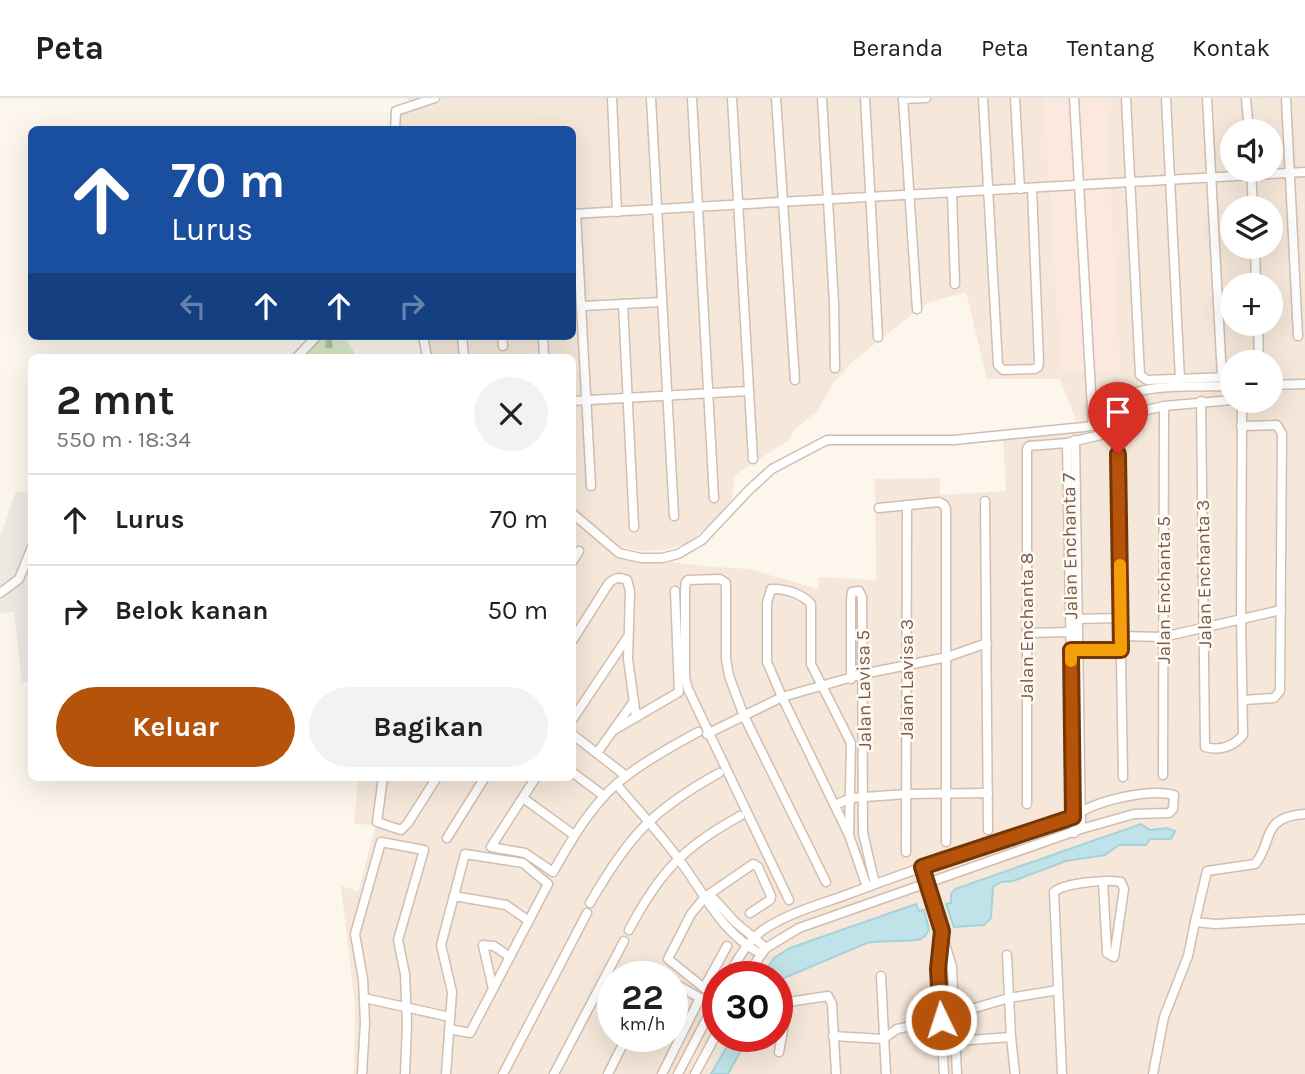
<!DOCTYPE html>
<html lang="id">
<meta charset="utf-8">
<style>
body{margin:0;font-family:Karla,sans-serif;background:#f2f2f2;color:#202124;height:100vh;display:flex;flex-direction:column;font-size:26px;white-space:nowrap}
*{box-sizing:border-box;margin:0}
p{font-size:23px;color:#757577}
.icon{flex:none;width:38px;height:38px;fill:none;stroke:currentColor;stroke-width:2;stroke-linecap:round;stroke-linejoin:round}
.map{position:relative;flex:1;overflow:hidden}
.side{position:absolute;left:28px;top:256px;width:548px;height:427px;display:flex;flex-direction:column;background:#fff;border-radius:10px;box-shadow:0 7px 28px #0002}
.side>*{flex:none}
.hud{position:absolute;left:28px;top:28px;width:548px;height:214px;border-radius:10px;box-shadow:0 7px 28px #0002;background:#1a4fa0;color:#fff;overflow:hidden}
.fabs{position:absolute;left:1220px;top:21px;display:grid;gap:14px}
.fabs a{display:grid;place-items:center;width:63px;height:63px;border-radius:50%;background:#fff;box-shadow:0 7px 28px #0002;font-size:35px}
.speed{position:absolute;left:597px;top:863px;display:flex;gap:14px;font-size:35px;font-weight:700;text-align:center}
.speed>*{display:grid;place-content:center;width:91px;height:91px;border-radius:50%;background:#fff;box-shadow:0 7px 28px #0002;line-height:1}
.speed small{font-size:18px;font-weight:400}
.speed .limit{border:10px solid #d22;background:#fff;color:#111}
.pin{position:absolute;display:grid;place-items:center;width:60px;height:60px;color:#fff;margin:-72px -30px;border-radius:50% 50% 50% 0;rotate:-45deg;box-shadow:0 0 7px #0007}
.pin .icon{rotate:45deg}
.me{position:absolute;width:77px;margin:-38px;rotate:356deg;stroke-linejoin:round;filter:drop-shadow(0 0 5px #0008)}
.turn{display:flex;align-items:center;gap:24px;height:147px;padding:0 28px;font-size:32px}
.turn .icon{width:91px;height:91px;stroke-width:2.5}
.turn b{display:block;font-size:49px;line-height:60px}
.lanes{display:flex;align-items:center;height:66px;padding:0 28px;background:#0003;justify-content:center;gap:35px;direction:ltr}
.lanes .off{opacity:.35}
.round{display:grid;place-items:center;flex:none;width:74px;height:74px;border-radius:37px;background:#f2f2f2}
.overview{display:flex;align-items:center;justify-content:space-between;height:119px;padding:0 28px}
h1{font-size:42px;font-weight:700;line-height:52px}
.primary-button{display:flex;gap:14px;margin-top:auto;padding:14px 28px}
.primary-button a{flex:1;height:80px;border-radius:42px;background:#b45309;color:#fff;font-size:28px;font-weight:700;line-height:80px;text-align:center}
.primary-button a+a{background:#f2f2f2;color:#202124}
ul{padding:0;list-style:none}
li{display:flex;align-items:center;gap:21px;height:91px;padding:0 28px;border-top:2px solid #e0e0e0}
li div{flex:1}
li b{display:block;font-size:26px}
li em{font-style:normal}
header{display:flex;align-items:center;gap:42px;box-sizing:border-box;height:98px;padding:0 35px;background:#fff;border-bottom:2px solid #e0e0e0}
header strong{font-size:33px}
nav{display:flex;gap:38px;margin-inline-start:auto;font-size:24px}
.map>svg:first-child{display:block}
.residential{fill:#f5e8da;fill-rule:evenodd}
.commercial{fill:#fde8e0}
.industrial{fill:#efe9e4}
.cemetery{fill:url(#cemetery-stones)}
.water{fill:#bfe3e8;stroke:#a5d3da;stroke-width:2}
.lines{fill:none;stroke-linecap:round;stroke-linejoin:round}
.street-casing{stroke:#d1beb0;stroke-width:11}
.street{stroke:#fff;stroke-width:8}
.route-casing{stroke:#753606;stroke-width:18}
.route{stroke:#b45309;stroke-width:12}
.slow{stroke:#f59e0b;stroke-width:12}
.labels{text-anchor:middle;stroke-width:5;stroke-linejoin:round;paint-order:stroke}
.street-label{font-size:19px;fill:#7a5c4d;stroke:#fffaf3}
</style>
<header>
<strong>Peta</strong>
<nav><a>Beranda</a><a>Peta</a><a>Tentang</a><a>Kontak</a></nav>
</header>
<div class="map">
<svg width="1305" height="976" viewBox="0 0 1305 976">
<defs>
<pattern id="cemetery-stones" width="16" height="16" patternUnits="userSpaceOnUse" patternTransform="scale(1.75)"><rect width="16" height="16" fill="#d8ecc9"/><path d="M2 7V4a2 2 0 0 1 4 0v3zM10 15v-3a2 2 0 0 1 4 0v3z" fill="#b4c2a5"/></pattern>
</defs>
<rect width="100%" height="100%" fill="#fdf6ec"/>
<!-- residential -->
<path class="residential" d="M408 0H1305V976H354L355 907 341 788 358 793 376 727 354 726 358 679H572V418L620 457 702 468 749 471 818 491 819 479 876 482 875 381 940 380V397L1006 393 1003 337 1079 330 1060 281H987L966 194 927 205 853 263 835 283 816 314 795 331 789 342 735 377 732 400 720 417 688 445 665 452 641 453 618 448 572 410V259H538V254L519 259H423L419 238H572V32L391 31 394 15 409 7ZM1232 33H1270V72H1232ZM1232 110H1270V149H1232ZM1232 187H1270V226H1232ZM1232 264H1270V303H1232ZM612 878H672V938H612ZM718 878H777V938H718Z"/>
<!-- commercial -->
<path class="commercial" d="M1044 0H1105L1120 272 1061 275Z"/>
<!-- industrial -->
<path class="industrial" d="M16 393 31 395V582L22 585 14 514 0 516V439Z"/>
<!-- cemetery -->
<path class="cemetery" d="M325 238H344L357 259H299Z"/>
<!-- water -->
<g class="water">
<path d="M1141 726 1150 732 1167 730 1175 733 1171 741H1150L1146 747H1119L1105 757 1066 763 1013 783 1001 784 993 789 991 820 984 827 954 829 946 806 951 805V796L955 791Z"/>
<path d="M916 806 919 813 924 812 929 832C926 837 926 838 921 841 914 844 880 842 867 845L777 883V878H762L774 860 790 850Z"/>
<path d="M733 938H749L728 976H711Z"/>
</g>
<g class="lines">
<!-- street casing -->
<g class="street-casing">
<g id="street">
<path d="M612 0 617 114"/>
<path d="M651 0 674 418"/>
<path d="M692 0 714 400"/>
<path d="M732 0 753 361"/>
<path d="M776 0 795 282"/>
<path d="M822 0 834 205 835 270"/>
<path d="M865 0 878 239"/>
<path d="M903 0 917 211"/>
<path d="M983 0 998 267 1003 272 1035 271 1038 269 1039 264 1032 90"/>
<path d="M1015 0 1020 91"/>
<path d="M1074 0 1093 328"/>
<path d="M1126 0 1140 277 1147 282 1232 279"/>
<path d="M1166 0 1180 281"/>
<path d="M1207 0 1222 279"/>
<path d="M1246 0 1249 33"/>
<path d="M1286 0 1298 238"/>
<path d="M903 1 926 0"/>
<path d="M395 32 396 13 435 0"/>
<path d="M1251 72 1253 110"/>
<path d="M952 95 955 186"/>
<path d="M572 116 1305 74"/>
<path d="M576 116 591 388"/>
<path d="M1255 149 1256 187"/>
<path d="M623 206 634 429"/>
<path d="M583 208 661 204"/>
<path d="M1258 226 1259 264"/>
<path d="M423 238 427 259"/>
<path d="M462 238 464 259"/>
<path d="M502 238 503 248"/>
<path d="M543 238 544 259"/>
<path d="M297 259 317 238"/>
<path d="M1270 287 1305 286"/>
<path d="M572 303 748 293"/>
<path d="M1201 303 1205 649C1221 653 1233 649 1243 637L1241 522 1242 313 1239 303"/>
<path d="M1241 328 1277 327 1282 336 1280 593 1274 600 1243 602"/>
<path d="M1117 329 1123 679"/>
<path d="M1075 342 1081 731"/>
<path d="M1067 345 1074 735"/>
<path d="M985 403 988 732"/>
<path d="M879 410 939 404 944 407 946 411V744"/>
<path d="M572 415 619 455 641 460H662L678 456 702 442 749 392 772 371 827 342H954L1084 329C1112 325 1113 309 1133 296 1151 286 1210 289 1232 288"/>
<path d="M572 464 579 453"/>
<path d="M0 495 19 481 32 449"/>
<path d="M1073 521 1121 520"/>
<path d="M1027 535 1070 534"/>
<path d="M1121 538 1163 539 1281 512"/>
<path d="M572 543 609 485C616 479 619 479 627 482L630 493 628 561 636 619"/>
<path d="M1074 552H1121"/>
<path d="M851 581V501L852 494 859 493 862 499 863 735 875 786"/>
<path d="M572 622 627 540"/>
<path d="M614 632 679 594 675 493"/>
<path d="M572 636 626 678"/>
<path d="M707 636 782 599 863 576 947 559 987 545"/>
<path d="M597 655 634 603"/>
<path d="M572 674 604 698"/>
<path d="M1163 677 1164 308"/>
<path d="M383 679 377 724 401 732 408 725 437 679"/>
<path d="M536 679 491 749 525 755 553 774C573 739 595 700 629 676 650 660 674 647 698 634"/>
<path d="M617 687C638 712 661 736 680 763 707 799 719 832 761 856"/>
<path d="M523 700 574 737"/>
<path d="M1027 706V351L1029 348 1067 345 1105 336 1147 312 1164 308 1232 302"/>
<path d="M835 707 851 700 907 696 988 695"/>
<path d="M849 737 851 645 811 566V506C803 496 784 490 771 491L767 505V564L782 599 849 737 867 789"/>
<path d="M447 740 485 679"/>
<path d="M906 754 907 407"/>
<path d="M922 769 952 869 957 976"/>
<path d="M454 798 506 807 529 823"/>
<path d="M705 799 714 801 735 824 766 850"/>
<path d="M789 802 688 591 685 579V492L686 484 688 482 720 481 726 485V561L729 578 744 618 826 784"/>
<path d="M590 805C628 739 652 712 719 675"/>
<path d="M1195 824 1207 773 1255 766C1274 745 1259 719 1305 716"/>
<path d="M629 832C659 775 683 749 740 718"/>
<path d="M941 840 938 871 944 976"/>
<path d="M727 848 704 890 668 861 691 816 705 799 753 766 758 769 771 798 770 802 750 815"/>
<path d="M1007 857 1011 939 1015 976"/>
<path d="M728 878C738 861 747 844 763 832 788 815 818 807 846 797 921 768 997 744 1074 719 1093 703 1149 690 1174 697L1173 711 1169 715 1134 716 1081 731 799 830 766 850 746 878"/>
<path d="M881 878 886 976"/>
<path d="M493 891 483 847 494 848 510 859"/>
<path d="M364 900 450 919"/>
<path d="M833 938 883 941 897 931 941 922 954 916 1009 900 1058 892"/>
<path d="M956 943 1011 939"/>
<path d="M779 954 788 904 828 898 832 906 836 975"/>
<path d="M362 976 365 925 363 881 355 836 381 744 424 752 398 842 405 876 407 926 405 976"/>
<path d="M446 976 452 894 441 847 465 756 523 765 548 786 470 935 449 931"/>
<path d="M503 976 587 815"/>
<path d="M554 976 624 843"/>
<path d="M608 976 627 938"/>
<path d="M662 976 700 900 672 884"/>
<path d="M678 976 718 899"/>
<path d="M695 976 718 933"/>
<path d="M1062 976 1054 794C1064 785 1107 781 1121 784L1124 791 1114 859 1107 855 1103 783"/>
<path d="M1153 976 1164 919 1188 858 1195 824 1215 826 1305 821"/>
</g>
</g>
<!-- street -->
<use href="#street" class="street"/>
</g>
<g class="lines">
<!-- route casing -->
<g class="route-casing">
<path id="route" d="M941 922 938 871 942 833 922 769 1073 719 1071 552H1121L1118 356"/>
</g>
<!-- route -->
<use href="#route" class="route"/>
<!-- slow -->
<path class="slow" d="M1071 563V552H1121L1120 467"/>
</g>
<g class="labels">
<!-- street labels -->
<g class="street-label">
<text transform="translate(1069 448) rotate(-91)" y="7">Jalan Enchanta 7</text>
<text transform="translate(1203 476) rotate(-91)" y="7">Jalan Enchanta 3</text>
<text transform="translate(1163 492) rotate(-90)" y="7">Jalan Enchanta 5</text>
<text transform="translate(1026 529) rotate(-90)" y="7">Jalan Enchanta 8</text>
<text transform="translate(906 581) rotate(-90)" y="7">Jalan Lavisa 3</text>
<text transform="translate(863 592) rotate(-91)" y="7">Jalan Lavisa 5</text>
</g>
</g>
</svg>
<div class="fabs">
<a><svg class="icon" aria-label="sound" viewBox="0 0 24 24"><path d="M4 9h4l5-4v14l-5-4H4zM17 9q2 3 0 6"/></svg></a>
<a><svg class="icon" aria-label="layers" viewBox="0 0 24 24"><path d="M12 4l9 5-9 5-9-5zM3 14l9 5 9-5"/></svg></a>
<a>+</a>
<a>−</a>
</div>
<div class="speed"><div>22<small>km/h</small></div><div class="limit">30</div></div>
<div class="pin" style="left:1118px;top:356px;background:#d93025"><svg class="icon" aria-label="arrive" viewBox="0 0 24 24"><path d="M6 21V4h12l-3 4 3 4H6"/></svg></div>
<svg class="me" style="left:941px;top:922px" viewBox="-20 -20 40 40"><circle r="17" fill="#b45309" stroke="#fff" stroke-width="3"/><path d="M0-11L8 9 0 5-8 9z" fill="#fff"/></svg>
<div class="hud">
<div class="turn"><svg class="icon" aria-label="ahead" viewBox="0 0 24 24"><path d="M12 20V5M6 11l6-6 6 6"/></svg><div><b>70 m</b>Lurus</div></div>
<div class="lanes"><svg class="icon off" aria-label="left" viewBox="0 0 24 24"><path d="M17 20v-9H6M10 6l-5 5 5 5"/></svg><svg class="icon" aria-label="ahead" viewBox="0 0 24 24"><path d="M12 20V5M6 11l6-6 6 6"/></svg><svg class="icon" aria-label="ahead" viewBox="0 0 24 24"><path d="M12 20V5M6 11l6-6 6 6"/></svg><svg class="icon off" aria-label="right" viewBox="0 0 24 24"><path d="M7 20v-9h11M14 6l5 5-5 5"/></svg></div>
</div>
<section class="side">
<div class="overview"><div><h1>2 mnt</h1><p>550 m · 18:34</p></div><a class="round"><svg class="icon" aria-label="close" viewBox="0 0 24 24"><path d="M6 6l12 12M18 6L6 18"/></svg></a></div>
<ul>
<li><svg class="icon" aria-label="ahead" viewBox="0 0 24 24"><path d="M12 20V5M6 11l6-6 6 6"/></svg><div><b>Lurus</b></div><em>70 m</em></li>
<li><svg class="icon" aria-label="right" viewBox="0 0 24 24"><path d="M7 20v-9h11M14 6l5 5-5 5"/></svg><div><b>Belok kanan</b></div><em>50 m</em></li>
</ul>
<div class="primary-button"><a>Keluar</a><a>Bagikan</a></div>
</section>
</div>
